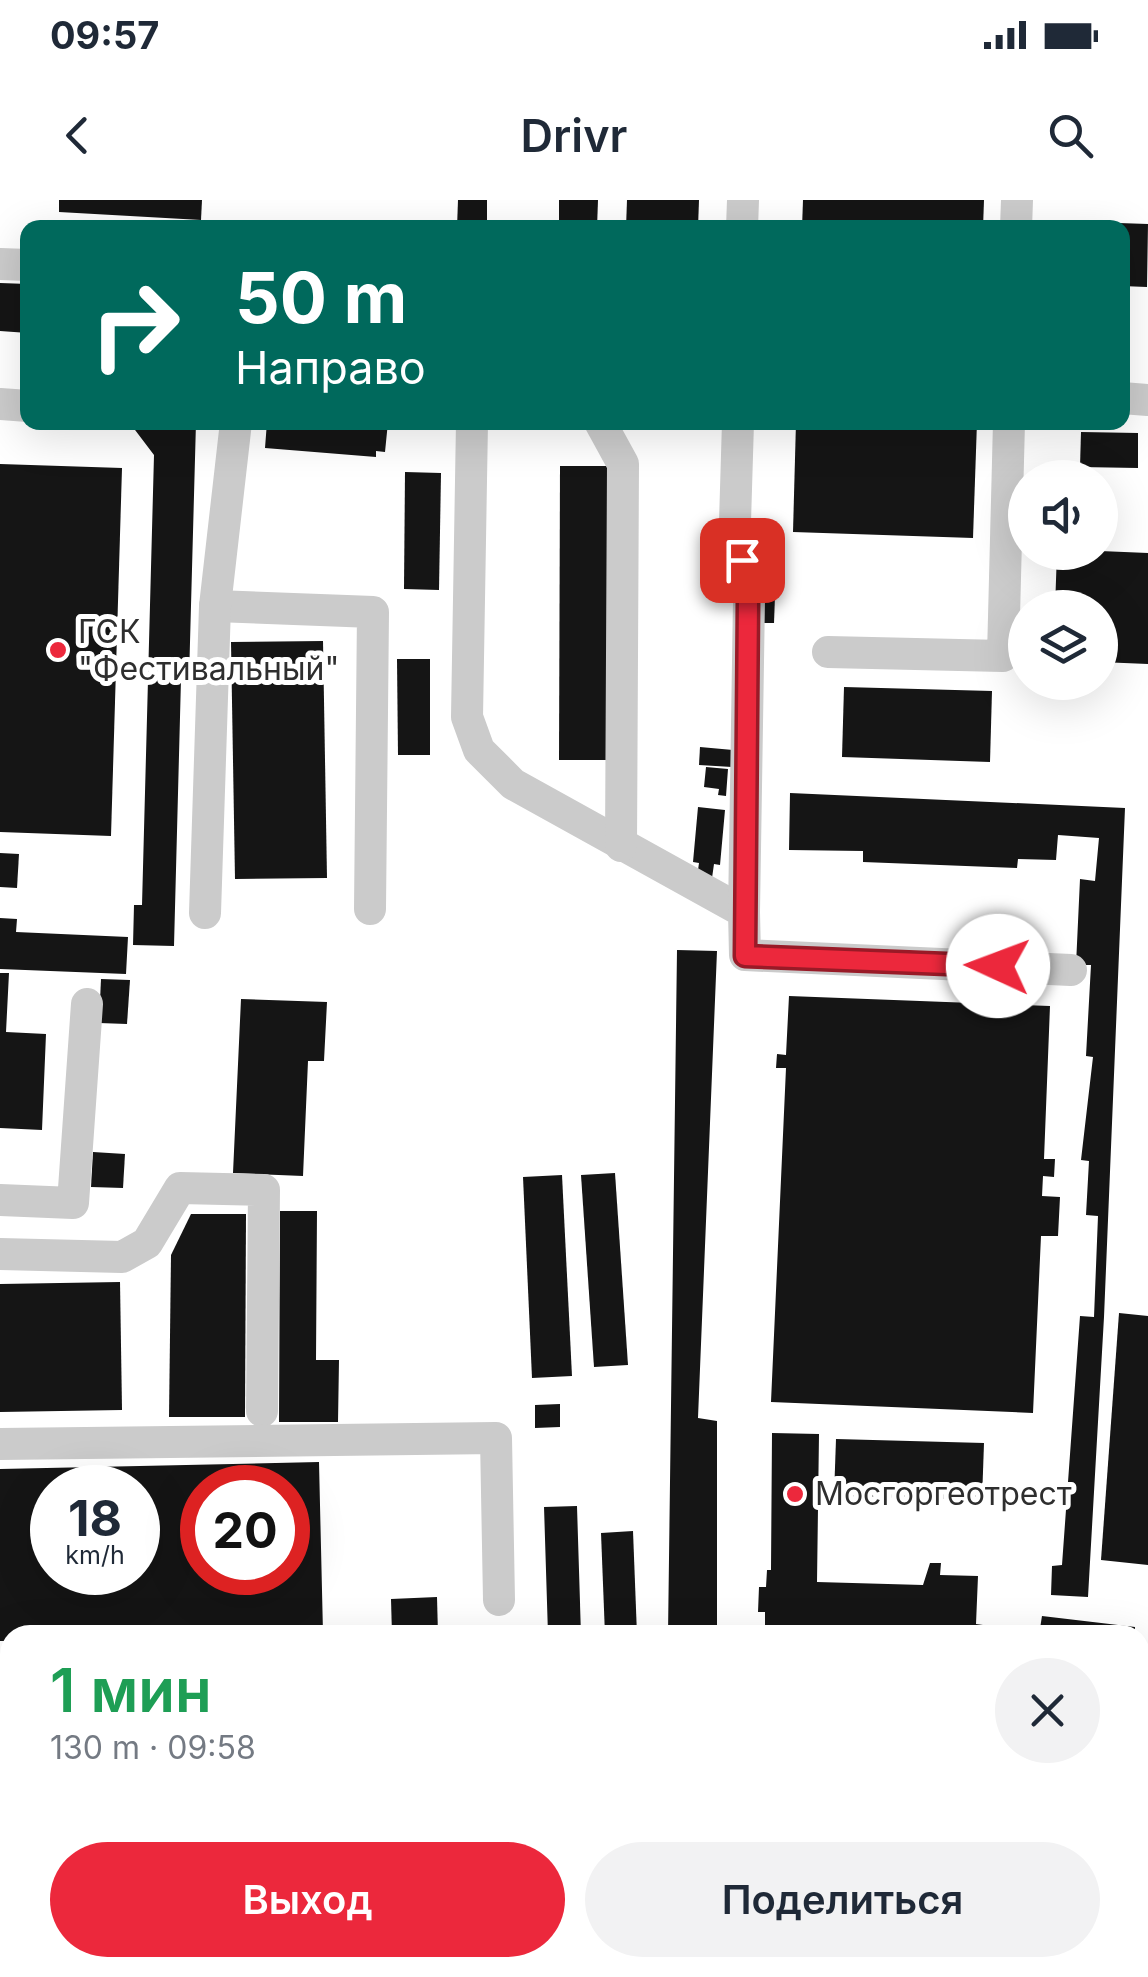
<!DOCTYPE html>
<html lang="ru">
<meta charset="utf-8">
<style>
body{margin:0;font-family:Inter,sans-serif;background:#f2f2f3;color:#1f2937;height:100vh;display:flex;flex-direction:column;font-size:38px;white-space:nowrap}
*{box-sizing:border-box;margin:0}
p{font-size:32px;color:#747a83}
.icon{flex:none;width:55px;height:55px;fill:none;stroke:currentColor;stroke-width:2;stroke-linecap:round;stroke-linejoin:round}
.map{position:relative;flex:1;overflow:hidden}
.side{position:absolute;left:0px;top:1425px;width:1150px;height:352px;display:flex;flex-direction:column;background:#fff;border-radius:30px 30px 0 0;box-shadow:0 10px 40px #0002}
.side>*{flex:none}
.hud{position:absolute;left:20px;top:20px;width:1110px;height:210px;border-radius:20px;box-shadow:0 10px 40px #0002;background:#00695c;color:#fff;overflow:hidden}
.fabs{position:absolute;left:1008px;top:260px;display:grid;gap:20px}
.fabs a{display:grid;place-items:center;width:110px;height:110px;border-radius:50%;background:#fff;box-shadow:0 10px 40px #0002;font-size:50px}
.speed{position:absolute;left:30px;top:1265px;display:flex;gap:20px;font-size:50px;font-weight:700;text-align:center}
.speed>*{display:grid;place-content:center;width:130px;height:130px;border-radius:50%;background:#fff;box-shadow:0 10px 40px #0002;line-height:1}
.speed small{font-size:25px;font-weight:400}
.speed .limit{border:15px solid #d22;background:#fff;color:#111}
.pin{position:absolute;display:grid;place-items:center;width:85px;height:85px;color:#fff;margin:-42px;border-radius:20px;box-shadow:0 5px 15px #0006}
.me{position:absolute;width:110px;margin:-55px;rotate:272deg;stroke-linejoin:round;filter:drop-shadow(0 0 8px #0008)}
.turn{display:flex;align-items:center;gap:35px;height:210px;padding:0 50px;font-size:45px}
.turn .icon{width:130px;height:130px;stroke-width:2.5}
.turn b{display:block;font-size:70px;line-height:85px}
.round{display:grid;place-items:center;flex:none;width:105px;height:105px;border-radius:52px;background:#f2f2f3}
.headline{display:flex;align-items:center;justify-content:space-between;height:170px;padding:0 50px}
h1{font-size:60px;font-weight:600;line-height:75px;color:#1e9e55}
.action{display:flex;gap:20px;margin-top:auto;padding:20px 50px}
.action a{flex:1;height:115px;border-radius:60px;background:#ec283c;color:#fff;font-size:40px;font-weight:600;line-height:115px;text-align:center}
.action a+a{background:#f2f2f3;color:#1f2937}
.status{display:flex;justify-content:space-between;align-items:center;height:70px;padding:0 50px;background:#fff;direction:ltr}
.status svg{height:28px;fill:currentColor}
header{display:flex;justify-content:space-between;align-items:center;height:130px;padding:0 50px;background:#fff;font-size:45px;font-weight:600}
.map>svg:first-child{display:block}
.building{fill:#151515;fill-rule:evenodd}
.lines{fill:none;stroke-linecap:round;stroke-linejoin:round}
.minor{stroke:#cbcbcb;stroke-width:32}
.route-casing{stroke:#991a27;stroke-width:25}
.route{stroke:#ec283c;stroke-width:18}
.poi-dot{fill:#ec283c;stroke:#fff;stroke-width:4}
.labels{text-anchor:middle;stroke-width:10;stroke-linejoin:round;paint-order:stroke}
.poi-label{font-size:32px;fill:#2e2e2e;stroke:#fff;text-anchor:start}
</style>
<div class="status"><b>09:57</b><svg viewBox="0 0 49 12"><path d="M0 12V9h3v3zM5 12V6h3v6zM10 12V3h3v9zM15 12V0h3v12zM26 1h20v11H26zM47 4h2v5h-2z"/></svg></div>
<header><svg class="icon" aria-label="back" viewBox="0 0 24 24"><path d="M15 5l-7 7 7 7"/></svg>Drivr<svg class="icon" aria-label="search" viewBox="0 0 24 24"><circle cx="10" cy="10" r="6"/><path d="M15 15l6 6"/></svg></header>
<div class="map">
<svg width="1148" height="1777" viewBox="0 0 1148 1777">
<rect width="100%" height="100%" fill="#fff"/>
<!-- building -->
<g class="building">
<path d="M59 0H202L201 20 59 12Z"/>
<path d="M458 0H487V28H457Z"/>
<path d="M559 0H598L597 28H559Z"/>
<path d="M627 0H699L698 28H626Z"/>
<path d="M803 0H984L983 28H802Z"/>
<path d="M1060 21 1148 24 1147 87 1122 86V28H1060Z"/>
<path d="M0 83 28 84V133L0 131Z"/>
<path d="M129 222H196L189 479H181L174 746 133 745 134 705H142L154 255Z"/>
<path d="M267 222H388L385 252 376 251V257L265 248Z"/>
<path d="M796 222H977L973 338 793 332Z"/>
<path d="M1081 232 1138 233V268L1080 267Z"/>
<path d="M0 264 122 268 111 636 0 632Z"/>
<path d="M560 266H609L608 560H559Z"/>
<path d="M405 272 441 273 439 390 404 389Z"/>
<path d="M1100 351 1148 353V464L1100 462V408H1055L1057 352Z"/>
<path d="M752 395 775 396 774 423H751Z"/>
<path d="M323 441 327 678 235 679 231 442Z"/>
<path d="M397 459H430V555H398Z"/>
<path d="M844 487 992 491 990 562 842 557Z"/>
<path d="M700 547 733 550 732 567 699 565Z"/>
<path d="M706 567 728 569 726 596 718 595 719 589 704 587Z"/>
<path d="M790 593 1125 608 1104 1117 1088 1397 1051 1395 1052 1366 1062 1365 1080 1116 1094 1117 1098 1016 1086 1015 1089 961 1081 960 1093 857 1086 856 1091 765H1076L1080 679 1095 681 1099 638 1058 635 1056 660 1018 659 1017 668 863 662V651L789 650Z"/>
<path d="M698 607 725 610 720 665 714 664 712 678 697 677 699 663 693 662Z"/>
<path d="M0 653 19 654 17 688 0 687Z"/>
<path d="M0 718 17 719 16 732 128 737 126 774 0 769Z"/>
<path d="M677 750 717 751 698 1218 717 1221V1435H668Z"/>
<path d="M0 773H9L6 832 46 834 42 930 0 928Z"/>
<path d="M101 779 130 780 127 824 99 823Z"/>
<path d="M789 796 1050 806 1044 959H1055L1054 977 1043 976 1042 996 1060 997 1058 1036H1041L1033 1213 771 1202 786 868H776L777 854 786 855Z"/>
<path d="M241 799 327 802 324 861H308L303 976 233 973Z"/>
<path d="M93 952 125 954 123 988 91 987Z"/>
<path d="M615 973 628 1165 594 1167 581 975Z"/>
<path d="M562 975 572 1176 532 1178 523 977Z"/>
<path d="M280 1011H317L316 1160H339L338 1222H279Z"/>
<path d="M191 1014H246L245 1217H169L171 1055Z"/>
<path d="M120 1082 122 1210 0 1212V1084Z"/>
<path d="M1119 1113 1148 1116V1365L1101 1360Z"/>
<path d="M560 1204V1227L535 1228V1205Z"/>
<path d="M772 1233 819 1234 817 1382 923 1385 930 1363H941L940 1375 978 1376 976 1424 983 1425V1432L765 1435V1412H758L759 1387H766L767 1370H771Z"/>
<path d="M836 1239 984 1243 982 1300 834 1296Z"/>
<path d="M319 1262 323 1433 10 1435V1441H0V1269ZM52 1288H138V1372H52ZM202 1288H288V1372H202Z"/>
<path d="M577 1306 581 1435H548L544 1307Z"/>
<path d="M633 1331 637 1435H605L601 1333Z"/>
<path d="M437 1397 438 1435H392L391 1399Z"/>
<path d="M1042 1416 1135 1427V1435H1039Z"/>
<path d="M10 1532V1768H20L21 1777H0V1533Z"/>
<path d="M560 1768H593L594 1777H561Z"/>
<path d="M617 1768H648L649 1777H618Z"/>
<rect x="683" y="1768" width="59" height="9"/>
<path d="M768 1768H810L809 1777H768Z"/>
<rect x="1073" y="1768" width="62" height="9"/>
</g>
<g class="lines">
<!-- minor -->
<g class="minor">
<path d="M742 28 743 0"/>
<path d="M1016 28 1017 0"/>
<path d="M0 64 28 65"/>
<path d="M1122 198 1148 200"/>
<path d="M0 204 28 206"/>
<path d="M472 222 467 517 479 550 513 584 744 712 745 755 1071 770"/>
<path d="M600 222 623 264 621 646"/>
<path d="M738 222 735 322 749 399 744 712"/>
<path d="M215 406 373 412 370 709"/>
<path d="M828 452 1003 456 1009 222"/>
<path d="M205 713 215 406 236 222"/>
<path d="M0 1000 73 1003 87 804"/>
<path d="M0 1054 122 1057 147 1043 180 988 264 990 262 1211"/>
<path d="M0 1244 496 1238 499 1400"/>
<path d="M0 1481 10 1480"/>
<path d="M1140 1492 1148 1493"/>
<path d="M756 1777 757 1768"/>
</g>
</g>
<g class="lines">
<!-- route casing -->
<g class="route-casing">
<path id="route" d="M742 360 748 400 745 756 998 766"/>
</g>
<!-- route -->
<use href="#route" class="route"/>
</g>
<!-- markers -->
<g class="poi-dot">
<circle cx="58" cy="450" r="10"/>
<circle cx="795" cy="1294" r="10"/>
</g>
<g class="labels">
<!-- poi labels -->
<g class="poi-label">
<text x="78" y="443">ГСК<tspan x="78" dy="37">"Фестивальный"</tspan></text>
<text x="815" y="1305">Мосгоргеотрест</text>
</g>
</g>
</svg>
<div class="fabs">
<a><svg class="icon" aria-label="sound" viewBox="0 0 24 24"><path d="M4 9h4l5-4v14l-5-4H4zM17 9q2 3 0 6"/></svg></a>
<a><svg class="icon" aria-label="layers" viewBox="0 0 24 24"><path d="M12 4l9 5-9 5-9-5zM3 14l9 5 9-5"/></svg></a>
</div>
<div class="speed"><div>18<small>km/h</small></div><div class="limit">20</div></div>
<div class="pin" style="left:742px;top:360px;background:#d93025"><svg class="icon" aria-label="arrive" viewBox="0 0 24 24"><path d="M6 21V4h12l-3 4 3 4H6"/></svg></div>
<svg class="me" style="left:998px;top:766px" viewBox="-20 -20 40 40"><circle r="19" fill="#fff"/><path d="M0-13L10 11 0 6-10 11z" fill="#ec283c"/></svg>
<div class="hud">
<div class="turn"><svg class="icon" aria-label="right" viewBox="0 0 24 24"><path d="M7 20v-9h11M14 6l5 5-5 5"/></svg><div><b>50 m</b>Направо</div></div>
</div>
<section class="side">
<div class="headline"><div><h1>1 мин</h1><p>130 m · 09:58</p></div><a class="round"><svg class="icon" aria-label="close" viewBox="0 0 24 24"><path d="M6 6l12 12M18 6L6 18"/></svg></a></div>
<div class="action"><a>Выход</a><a>Поделиться</a></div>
</section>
</div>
